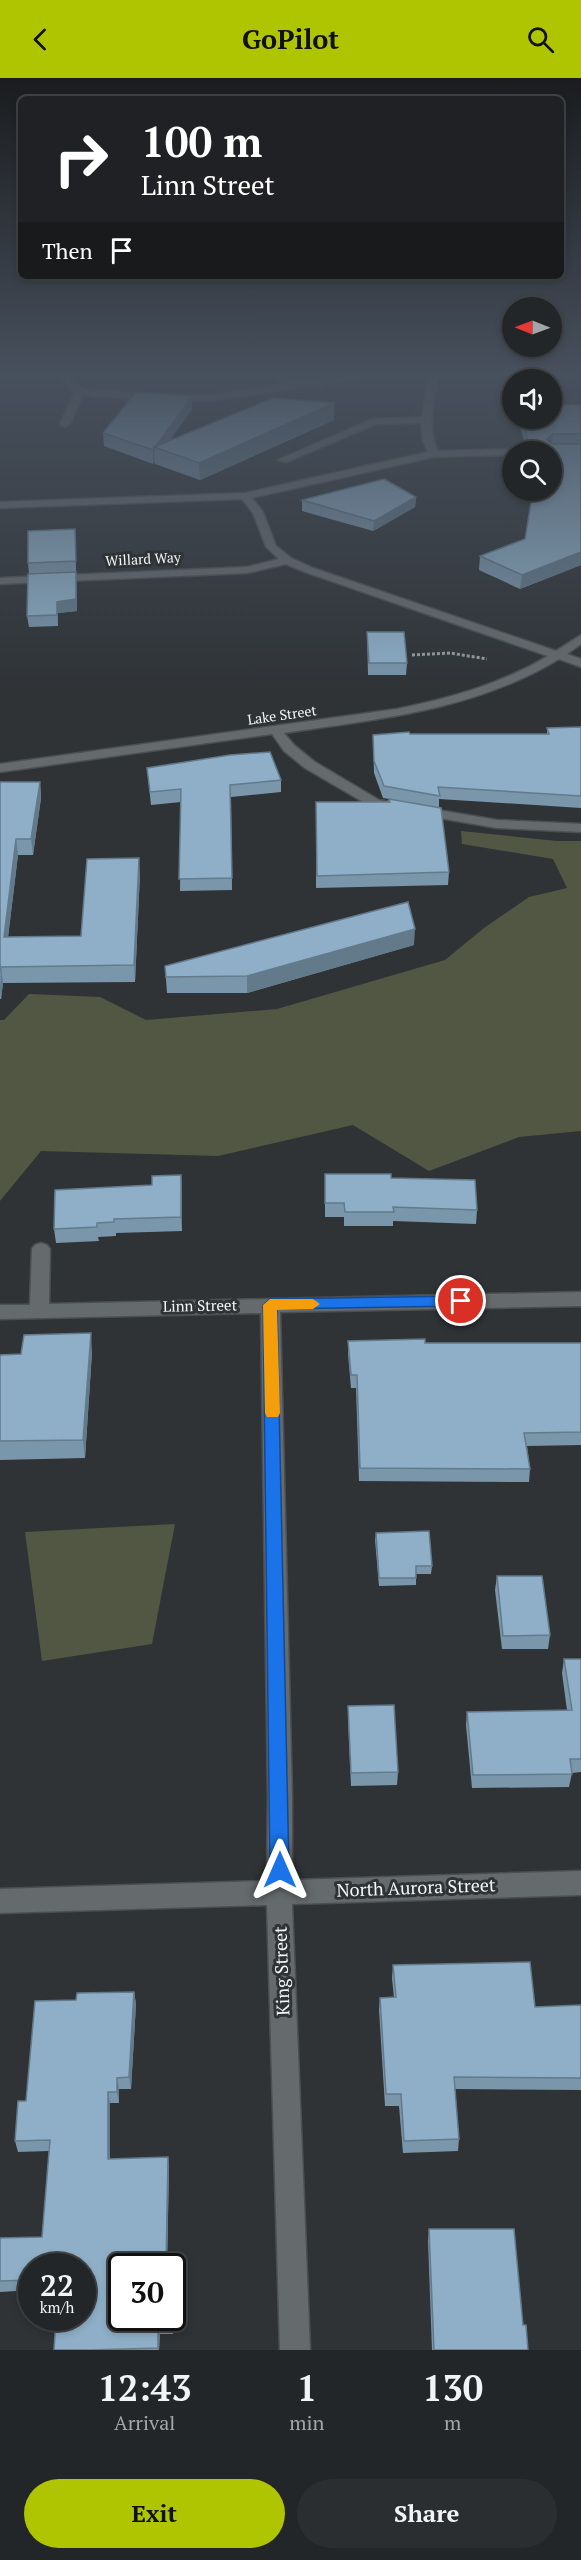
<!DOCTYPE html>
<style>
body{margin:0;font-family:"PT Serif",serif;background:#2b2e30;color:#f1f3f6;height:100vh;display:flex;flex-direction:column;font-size:22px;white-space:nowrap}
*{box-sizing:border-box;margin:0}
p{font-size:20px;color:#a3a5a8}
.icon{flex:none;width:33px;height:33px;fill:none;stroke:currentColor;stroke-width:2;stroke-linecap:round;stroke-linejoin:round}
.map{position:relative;height:2272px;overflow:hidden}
.drawer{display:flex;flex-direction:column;background:#232628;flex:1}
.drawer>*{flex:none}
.hud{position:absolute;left:18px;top:18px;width:546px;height:183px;border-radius:9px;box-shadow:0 3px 9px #0003,0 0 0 2px #404345;background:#202124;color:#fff;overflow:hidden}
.needle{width:39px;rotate:271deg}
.tools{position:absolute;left:502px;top:219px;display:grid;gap:12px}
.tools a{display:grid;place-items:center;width:60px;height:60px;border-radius:50%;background:#232628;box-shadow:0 3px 9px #0003,0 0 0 2px #404345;font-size:30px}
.speed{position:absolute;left:18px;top:2175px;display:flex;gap:12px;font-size:30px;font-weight:700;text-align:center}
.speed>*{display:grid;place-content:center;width:78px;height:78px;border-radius:50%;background:#232628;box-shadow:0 3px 9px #0003,0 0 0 2px #404345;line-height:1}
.speed small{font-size:15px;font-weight:400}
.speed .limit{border:3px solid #111;border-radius:9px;background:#fff;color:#111}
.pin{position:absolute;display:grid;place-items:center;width:51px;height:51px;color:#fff;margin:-26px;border:3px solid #fff;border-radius:50%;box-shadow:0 2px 6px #0007}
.me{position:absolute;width:66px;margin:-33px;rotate:0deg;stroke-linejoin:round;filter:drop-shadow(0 0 4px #0008)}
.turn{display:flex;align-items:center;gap:21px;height:126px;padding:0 24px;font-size:27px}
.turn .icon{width:78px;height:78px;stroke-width:2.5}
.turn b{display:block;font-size:42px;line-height:51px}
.then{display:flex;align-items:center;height:57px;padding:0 24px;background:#0003;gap:12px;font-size:22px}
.eta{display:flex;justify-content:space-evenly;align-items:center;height:102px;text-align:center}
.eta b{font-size:36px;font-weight:600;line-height:42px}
.cta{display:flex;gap:12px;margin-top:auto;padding:12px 24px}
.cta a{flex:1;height:69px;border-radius:36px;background:#b0c502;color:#111;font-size:24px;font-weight:600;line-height:69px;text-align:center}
.cta a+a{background:#2b2e30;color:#f1f3f6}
header{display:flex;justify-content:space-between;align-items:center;height:78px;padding:0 24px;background:#b0c502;color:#111;font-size:27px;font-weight:600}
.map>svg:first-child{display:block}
.green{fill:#525743}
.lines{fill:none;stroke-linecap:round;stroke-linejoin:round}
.minor-casing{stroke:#4c4f51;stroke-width:3}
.path{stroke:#9a9d9f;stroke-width:3;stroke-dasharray:3 2;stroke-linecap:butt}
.minor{fill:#656a6d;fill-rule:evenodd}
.wall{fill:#7a96ab}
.shaded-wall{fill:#637a8b}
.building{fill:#8eafc7;stroke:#637a8b;stroke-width:1.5}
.route{fill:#1a73e8;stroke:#114b97;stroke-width:1.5}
.slow{fill:#f59e0b}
.labels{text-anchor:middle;stroke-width:6;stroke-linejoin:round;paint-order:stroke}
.far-street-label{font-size:14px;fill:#f3f5f7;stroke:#2f3336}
.street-label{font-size:15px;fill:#f3f5f7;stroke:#2f3336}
.near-street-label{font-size:18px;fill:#f3f5f7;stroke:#2f3336}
</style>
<header><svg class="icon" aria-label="back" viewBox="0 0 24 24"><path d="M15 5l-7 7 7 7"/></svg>GoPilot<svg class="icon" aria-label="search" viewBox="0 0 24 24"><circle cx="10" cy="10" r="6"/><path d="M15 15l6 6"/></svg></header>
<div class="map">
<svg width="581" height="2272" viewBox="0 0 581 2272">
<rect width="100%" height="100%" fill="#2f3336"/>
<!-- green -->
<g class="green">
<path d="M461 753 557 763H581V1053L519 1059 429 1093 353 1047 218 1078 41 1073 0 1123V942H4L29 916 100 919 146 942 277 931 445 882 484 850 529 819 567 810 553 781 462 766Z"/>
<path d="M175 1446 152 1566 42 1583 25 1454Z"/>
</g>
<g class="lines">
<!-- minor casing -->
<g class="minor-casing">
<g id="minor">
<path d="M59 298H68L83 311 182 318 216 316 334 298H375L370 301C318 304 268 316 216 322 172 326 127 320 83 317L70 346 65 349 60 346 75 314Z"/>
<path d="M428 298H438C434 323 426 349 438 373L513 371 518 374H513V377L434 379 252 420 263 434 276 468 291 480 313 490 556 573 581 557V566L567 576 581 581V589L559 581C475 632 379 641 284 655L294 667 315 684 379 722 497 742 581 746V754L497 750 370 728 305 690 284 673 272 656 0 694V686L397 631C451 620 501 606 548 578L305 494 286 486 247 495 0 506V500L247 489 279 481 266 469 253 435 242 421 0 430V424L245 415 428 374 423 363 421 345 376 346 287 384 278 382 372 341 422 339Z"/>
<path d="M41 1165 47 1167 50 1171 49 1226 581 1214V1228L280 1234 292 1718V1802L581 1793V1817L292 1826 310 2272H280L267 1827 0 1835V1811L267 1803 268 1718 261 1235 0 1241V1227H30L32 1171 35 1167Z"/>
</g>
</g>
<!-- path -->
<path class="path" d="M412 577 450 575 487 581"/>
<!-- minor -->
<use href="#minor" class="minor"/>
</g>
<!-- wall -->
<g class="wall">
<path d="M192 318V331L170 362 334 342 200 402 155 386V384L153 386 104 368 103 355Z"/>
<path d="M560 327H581V487L520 511 479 492 480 478 525 461 552 374H527L518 340H552Z"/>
<path d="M416 419 415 429 373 453 302 433V422Z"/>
<path d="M75 451 77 533 58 535V548L29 549 27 538 29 496 28 485Z"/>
<path d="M367 554 407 585 406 597H368Z"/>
<path d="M581 649V730L439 721V730L449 794 448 807 316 810V724H388L389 721 383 720 374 695 373 657 547 656V650Z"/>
<path d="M147 690 281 702V714L231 719 232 812 180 813 181 724 151 727Z"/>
<path d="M0 704H40L41 720 33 777H18L8 859 81 858 140 796 135 904 3 905 1 921H0Z"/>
<path d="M414 867 247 915H167L165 888Z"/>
<path d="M325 1096 391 1100 477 1132 476 1146 393 1143V1148H344V1139H325Z"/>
<path d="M181 1097 182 1153 116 1155V1158L98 1159 99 1163 56 1165 54 1151 152 1107Z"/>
<path d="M348 1263 425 1265H581V1367L527 1368 530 1391 529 1404 359 1403 356 1310H351L348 1276Z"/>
<path d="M92 1274 85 1380 0 1382V1277Z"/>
<path d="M376 1455 432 1488 431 1496H416V1507L379 1508 375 1462Z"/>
<path d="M497 1498 550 1557 548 1571H502L495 1512Z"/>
<path d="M564 1581H581V1694L572 1695 569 1709 472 1710 466 1647 467 1634 567 1632 562 1595Z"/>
<path d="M348 1628 398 1694 397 1707 351 1708 348 1641Z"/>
<path d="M393 1887 535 1929 581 1927V2012L455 2011 459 2061 458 2073 403 2075 399 2028H385L379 1932 380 1920H394L392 1900Z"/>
<path d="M134 1914 136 1926 131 2011H119V2025H110V2081L168 2079 169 2090 167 2188H173L174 2199 173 2256H160L159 2272H54L82 2188H32V2212L0 2214V2160L42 2159 49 2073 18 2074 15 2063 26 2023Z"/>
<path d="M429 2151 523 2247 528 2272H432L428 2163Z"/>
</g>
<!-- shaded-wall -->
<g class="shaded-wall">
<path d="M192 318V331L163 372 155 369Z"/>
<path d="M334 325V342L200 402 199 385Z"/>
<path d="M553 356 552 369 546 361Z"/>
<path d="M154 370 155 384 153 386V372Z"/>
<path d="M416 419 415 429 373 453 374 443Z"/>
<path d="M581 474V487L520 511 522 497Z"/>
<path d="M76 494 77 533 58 535V548L57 524Z"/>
<path d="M40 704 41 720 33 777 31 761Z"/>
<path d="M16 761 18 777 6 876 4 859Z"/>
<path d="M139 780 140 796 135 904 134 887Z"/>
<path d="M415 851 414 867 247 915V898Z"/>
<path d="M1 889 3 905 1 921 0 912Z"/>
<path d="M181 1097 182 1110V1153L181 1139Z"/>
<path d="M91 1255 92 1274 85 1380 83 1362Z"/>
<path d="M134 1914 136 1926 131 2011 129 1999Z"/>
<path d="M117 2000 119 2011V2025L117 2014Z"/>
<path d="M108 2014 110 2025V2092L108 2081Z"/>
<path d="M168 2079 169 2090 167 2188H166Z"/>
<path d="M173 2188 174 2199 173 2256 171 2246V2240H172Z"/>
<path d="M158 2246 160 2256 159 2272H158Z"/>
</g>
<!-- building -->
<g class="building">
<path d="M136 314 192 318 156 368 154 369 153 372 103 355Z"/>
<path d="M273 320 334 325 199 385 154 369Z"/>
<path d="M552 322H558L560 327H581V356H553L546 361 552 366H581V474L522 497 480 478 525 461 533 412H552V374H531L522 340H552Z"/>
<path d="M384 401 416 419 374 443 302 422Z"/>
<path d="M75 451 76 483 28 485V453Z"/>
<path d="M76 494V521L57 524V537L27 538 28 496Z"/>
<path d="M367 554H404L407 585H369Z"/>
<path d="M581 649V718L438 709 440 718 384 708 374 683 373 657 409 654 410 656H549L547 650Z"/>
<path d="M270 674 281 702 230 707 232 800 179 801 181 711 150 714 147 690 230 677Z"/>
<path d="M0 704H40L31 761H16L4 859 81 858 87 781 139 780 134 887 1 889 0 895Z"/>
<path d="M389 721 441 730 449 794 317 798 316 724H390Z"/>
<path d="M408 824 415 851 247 898 166 899 165 888Z"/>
<path d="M325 1096H391V1100L475 1102 477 1132 393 1129 394 1134H345L344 1125H325Z"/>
<path d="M181 1097V1139L114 1141V1144L97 1145V1149L54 1151 55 1112 152 1107V1098Z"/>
<path d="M91 1255 83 1362 0 1363V1277L21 1276 24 1257Z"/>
<path d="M425 1261V1265H581V1354L524 1355 530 1391 360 1390 357 1297H351L348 1263Z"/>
<path d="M429 1453 432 1488H416V1500H379L376 1455Z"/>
<path d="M497 1498H542L550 1557 503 1558Z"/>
<path d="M564 1581H581V1681H570L572 1696 473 1697 467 1634 572 1632Z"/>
<path d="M394 1627 398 1694 351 1695 348 1628Z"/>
<path d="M530 1884 535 1929 581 1927V2000L454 1999 459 2061 404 2063 401 2016H386L380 1920 396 1919 393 1887Z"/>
<path d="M134 1914 129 1999 117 2000V2014H108V2081L168 2079 166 2188H122V2240H171V2246H158V2270L91 2272H54L56 2240H82V2188H32V2202L0 2203V2160L42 2159 50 2062 15 2063 18 2023H26L35 1923 76 1922 77 1915Z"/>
<path d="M429 2151H514L523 2247H526L528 2272H434Z"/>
</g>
<!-- sky -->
<linearGradient id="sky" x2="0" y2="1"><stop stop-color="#1a1c1e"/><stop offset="0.48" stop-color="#47505d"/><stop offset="1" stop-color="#47505d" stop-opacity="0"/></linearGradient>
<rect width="581" height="616" fill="url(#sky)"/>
<!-- route -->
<path class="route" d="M461 1218 469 1223 461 1228 277 1231 289 1792 286 1798 280 1801 273 1798 270 1792 263 1227 270 1221Z"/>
<!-- slow -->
<path class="slow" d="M270 1221H313L320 1226 313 1231 277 1232 280 1335 278 1339H267L265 1335 263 1227Z"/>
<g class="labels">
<!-- far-street labels -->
<g class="far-street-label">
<text transform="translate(143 481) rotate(-3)" y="5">Willard Way</text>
<text transform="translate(282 637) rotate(-8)" y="5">Lake Street</text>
</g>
<!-- street labels -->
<g class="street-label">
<text transform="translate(200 1228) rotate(-1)" y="5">Linn Street</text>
</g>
<!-- near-street labels -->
<g class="near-street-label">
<text transform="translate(416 1810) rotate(-2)" y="6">North Aurora Street</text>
<text transform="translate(282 1893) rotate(-92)" y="6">King Street</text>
</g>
</g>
</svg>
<div class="tools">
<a><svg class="needle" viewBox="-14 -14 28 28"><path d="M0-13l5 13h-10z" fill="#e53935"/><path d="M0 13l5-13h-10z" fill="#a3a5a8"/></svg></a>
<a><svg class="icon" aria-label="sound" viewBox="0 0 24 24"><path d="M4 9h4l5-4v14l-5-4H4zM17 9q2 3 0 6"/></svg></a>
<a><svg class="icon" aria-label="search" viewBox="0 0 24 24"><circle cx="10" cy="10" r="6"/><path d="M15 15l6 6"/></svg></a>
</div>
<div class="speed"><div>22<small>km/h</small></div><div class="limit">30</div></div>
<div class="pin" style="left:461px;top:1223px;background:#d93025"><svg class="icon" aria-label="arrive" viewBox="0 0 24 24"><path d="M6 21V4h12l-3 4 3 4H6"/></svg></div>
<svg class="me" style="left:280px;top:1792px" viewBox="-20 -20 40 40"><path d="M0-17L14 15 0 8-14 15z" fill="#1a73e8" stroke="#fff" stroke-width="4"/></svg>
<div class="hud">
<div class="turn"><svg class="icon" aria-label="right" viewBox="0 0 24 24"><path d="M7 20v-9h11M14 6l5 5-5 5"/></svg><div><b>100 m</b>Linn Street</div></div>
<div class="then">Then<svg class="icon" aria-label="arrive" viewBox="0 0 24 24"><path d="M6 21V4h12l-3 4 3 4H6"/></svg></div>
</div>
</div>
<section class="drawer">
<div class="eta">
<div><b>12:43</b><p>Arrival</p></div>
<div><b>1</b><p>min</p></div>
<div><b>130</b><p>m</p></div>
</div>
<div class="cta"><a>Exit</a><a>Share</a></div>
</section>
